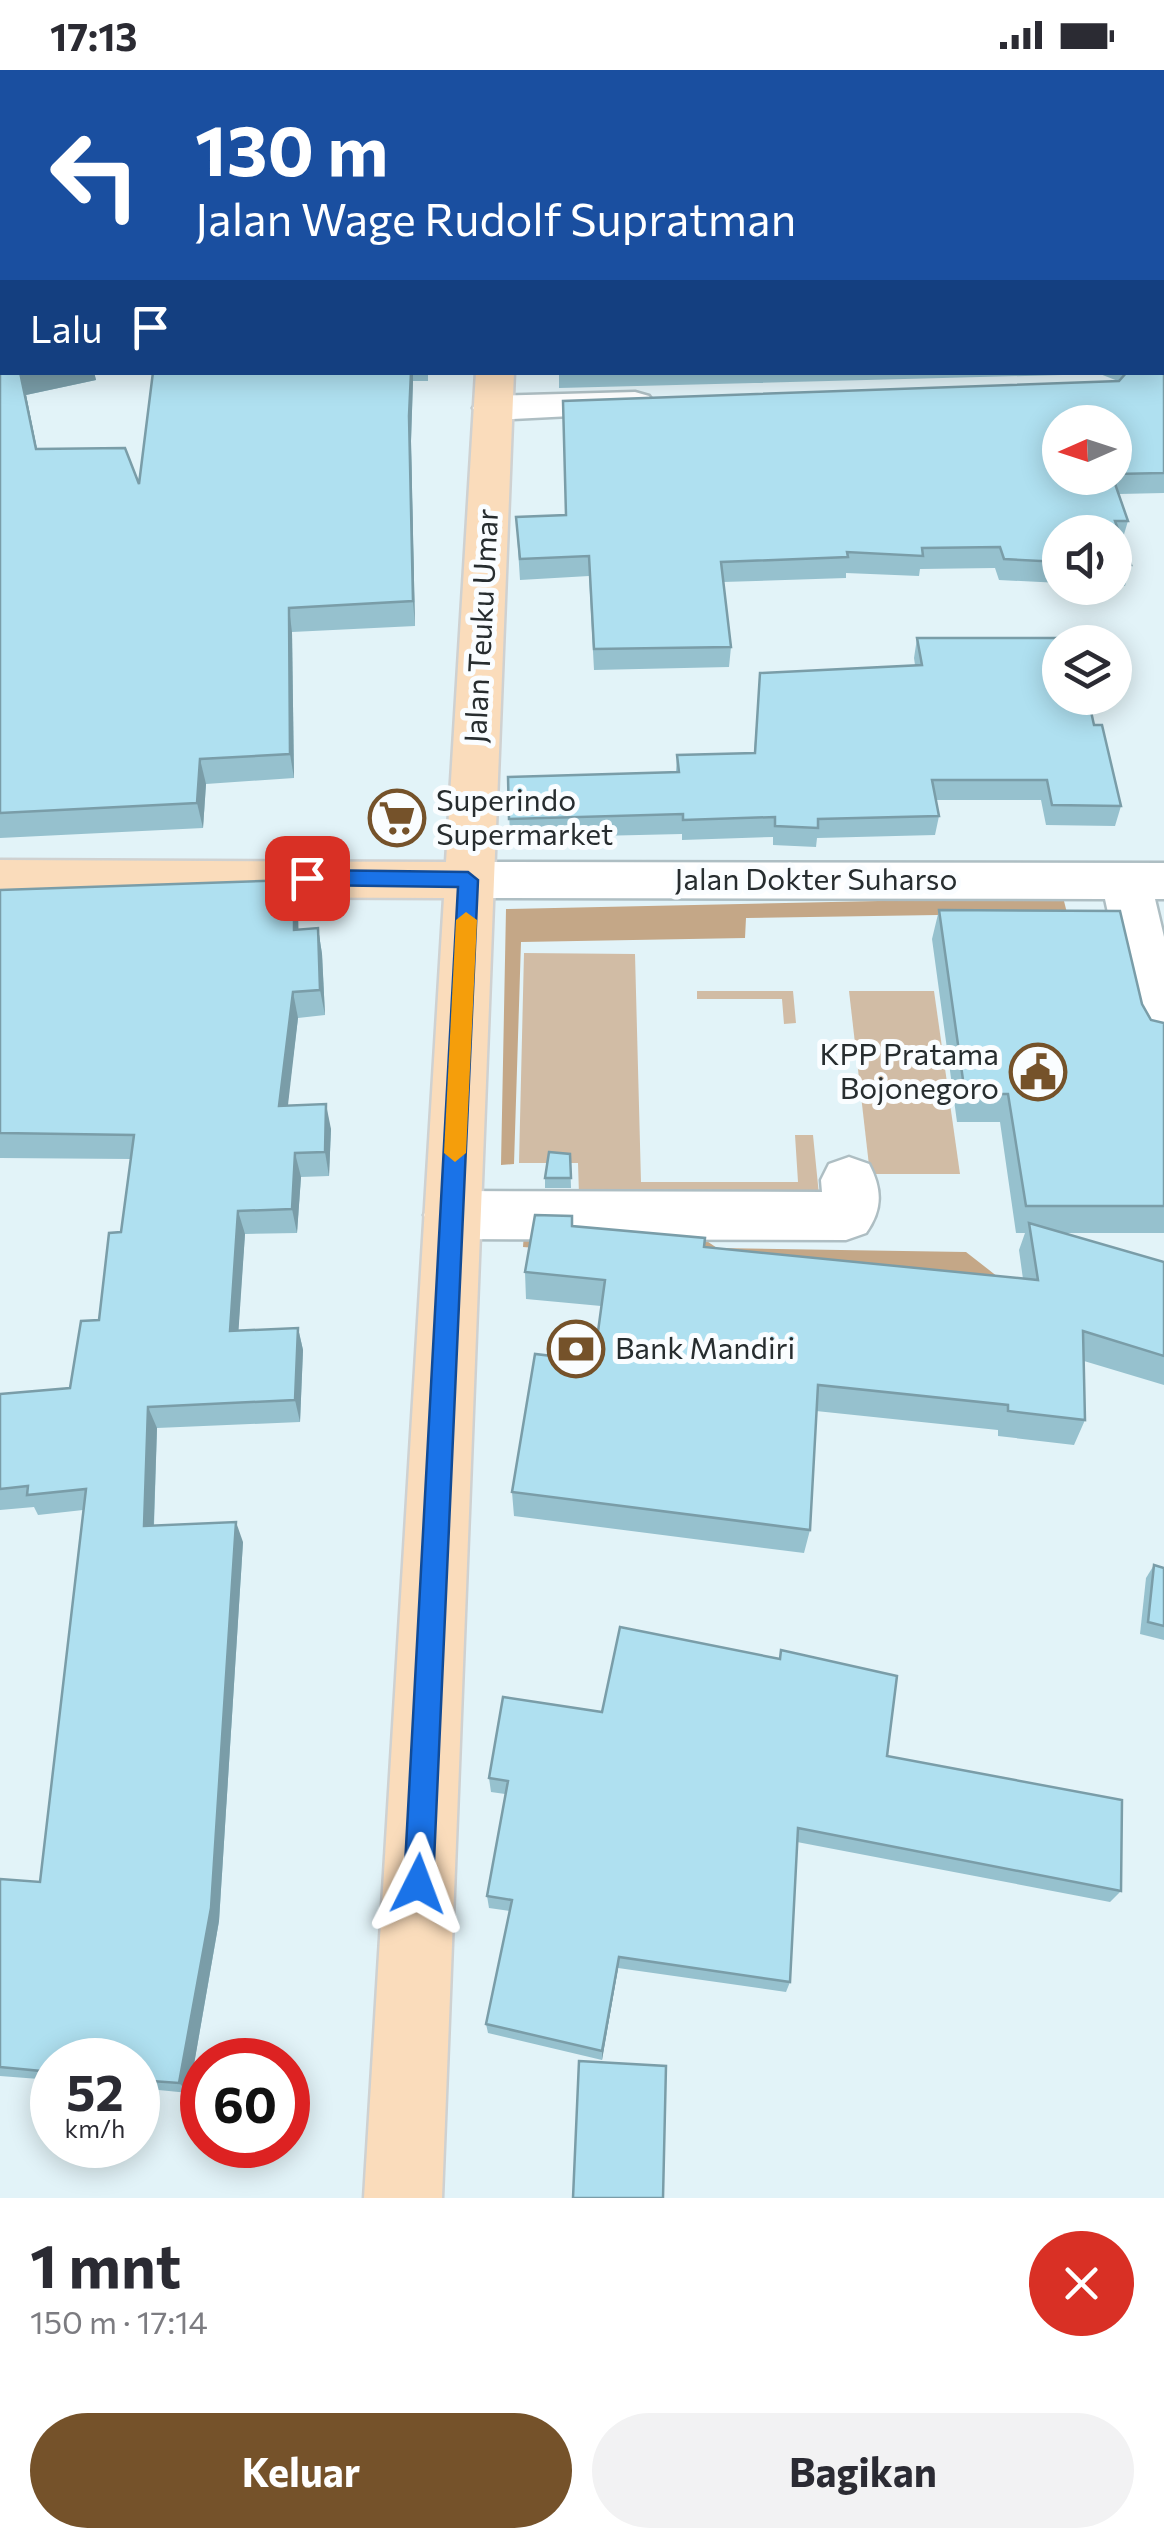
<!DOCTYPE html>
<html lang="id">
<meta charset="utf-8">
<style>
body{margin:0;font-family:Commissioner,sans-serif;background:#f2f2f3;color:#2b2b33;height:100vh;display:flex;flex-direction:column;font-size:38px;white-space:nowrap}
*{box-sizing:border-box;margin:0}
p{font-size:32px;color:#7c7c81}
.icon{flex:none;width:55px;height:55px;fill:none;stroke:currentColor;stroke-width:2;stroke-linecap:round;stroke-linejoin:round}
.map{position:relative;height:2128px;overflow:hidden}
.side{display:flex;flex-direction:column;background:#fff;flex:1}
.side>*{flex:none}
.top-card{position:absolute;left:0px;top:0px;width:1165px;height:305px;box-shadow:0 5px 25px #0003;background:#1a4fa0;color:#fff;overflow:hidden}
.needle{width:65px;rotate:267deg}
.tools{position:absolute;left:1042px;top:335px;display:grid;gap:20px}
.tools a{display:grid;place-items:center;width:90px;height:90px;border-radius:50%;background:#fff;box-shadow:0 5px 25px #0003;font-size:50px}
.speed{position:absolute;left:30px;top:1968px;display:flex;gap:20px;font-size:50px;font-weight:700;text-align:center}
.speed>*{display:grid;place-content:center;width:130px;height:130px;border-radius:50%;background:#fff;box-shadow:0 5px 25px #0003;line-height:1}
.speed small{font-size:25px;font-weight:400}
.speed .limit{border:15px solid #d22;background:#fff;color:#111}
.pin{position:absolute;display:grid;place-items:center;width:85px;height:85px;color:#fff;margin:-42px;border-radius:20px;box-shadow:0 5px 15px #0006}
.me{position:absolute;width:110px;margin:-55px;rotate:3deg;stroke-linejoin:round;filter:drop-shadow(0 0 8px #0008)}
.turn{display:flex;align-items:center;gap:35px;height:210px;padding:0 30px;font-size:45px}
.turn .icon{width:130px;height:130px;stroke-width:2.5}
.turn b{display:block;font-size:70px;line-height:85px}
.then{display:flex;align-items:center;height:95px;padding:0 30px;background:#0003;gap:20px;font-size:38px}
.round{display:grid;place-items:center;flex:none;width:105px;height:105px;border-radius:52px;background:#f2f2f3}
.summary{display:flex;align-items:center;justify-content:space-between;height:170px;padding:0 30px}
h1{font-size:60px;font-weight:700;line-height:75px}
.button{display:flex;gap:20px;margin-top:auto;padding:20px 30px}
.button a{flex:1;height:115px;border-radius:60px;background:#75522a;color:#fff;font-size:40px;font-weight:700;line-height:115px;text-align:center}
.button a+a{background:#f2f2f3;color:#2b2b33}
.status{display:flex;justify-content:space-between;align-items:center;height:70px;padding:0 50px;background:#fff;direction:ltr}
.status svg{height:28px;fill:currentColor}
.map>svg:first-child{display:block}
.green{fill:#d1bca5}
.forest{fill:#c4a787}
.lines{fill:none;stroke-linecap:round;stroke-linejoin:round}
.minor-casing{stroke:#aebec3;stroke-width:5}
.major-casing{stroke:#cfd1d1;stroke-width:5}
.minor{fill:#fff;fill-rule:evenodd}
.major{fill:#fadcbb;fill-rule:evenodd}
.wall{fill:#96c1ce;fill-rule:evenodd}
.shaded-wall{fill:#7a9da8}
.building{fill:#afe0f0;stroke:#7a9da8;stroke-width:2.5}
.route{fill:#1a73e8;stroke:#114b97;stroke-width:2.5}
.slow{fill:#f59e0b}
.labels{text-anchor:middle;stroke-width:10;stroke-linejoin:round;paint-order:stroke}
.street-label{font-size:30px;fill:#272d2f;stroke:#fafdff}
.poi-label{font-size:30px;fill:#272d2f;stroke:#fafdff;text-anchor:start}
</style>
<div class="status"><b>17:13</b><svg viewBox="0 0 49 12"><path d="M0 12V9h3v3zM5 12V6h3v6zM10 12V3h3v9zM15 12V0h3v12zM26 1h20v11H26zM47 4h2v5h-2z"/></svg></div>
<div class="map">
<svg width="1164" height="2128" viewBox="0 0 1164 2128">
<rect width="100%" height="100%" fill="#e2f3f8"/>
<!-- green -->
<g class="green">
<path d="M524 883 635 884 641 1112H798L795 1065H813L819 1125H579L578 1093H519Z"/>
<path d="M697 921H793L796 953 784 954 782 929H697Z"/>
<path d="M849 921H934L960 1104H870Z"/>
</g>
<!-- forest -->
<g class="forest">
<path d="M1063 827 1067 843 746 848 745 868 521 872 514 1094 501 1095 506 839Z"/>
<path d="M524 1162 695 1163 717 1178 966 1182 1007 1214 523 1177Z"/>
</g>
<g class="lines">
<!-- minor casing -->
<g class="minor-casing">
<g id="minor">
<path d="M1074 0H1106L1107 2H1075Z"/>
<path d="M635 322 649 326 655 334 649 342 493 350 479 346 473 338 479 330 493 326Z"/>
<path d="M468 792 1164 793V829H1155L1164 867V980L1141 975 1134 961 1105 829 468 828 450 823 443 810 450 797Z"/>
<path d="M849 1087 869 1094C882 1119 883 1139 866 1163L846 1170 452 1169 432 1162 424 1145 432 1128 452 1121 822 1122 821 1110 829 1094Z"/>
</g>
</g>
<!-- major casing -->
<g class="major-casing">
<g id="major">
<rect x="492" y="0" width="32" height="2"/>
<rect x="0" y="51" width="2" height="20"/>
<path d="M476 302H514L442 2128H364L444 828 0 826V790L446 792Z"/>
</g>
</g>
<!-- minor -->
<use href="#minor" class="minor"/>
<!-- major -->
<use href="#major" class="major"/>
</g>
<!-- wall -->
<g class="wall">
<path d="M0 0H465V2H2V43H0Z"/>
<path d="M1164 50V423L1119 424 1128 451 1122 471 1131 495 1125 516 1115 515V462H1060V513L999 510 995 498 920 499 919 506 846 503V508L723 512 731 577 729 597 594 600 589 506 520 510 516 447 566 445 1118 311 1100 304 559 318V302H1162ZM1115 352V408H1060Z"/>
<path d="M0 248 2 302H94L96 310 26 325 37 379 139 414 153 302H428V311H413L411 371 415 556 292 562 294 708 206 714 203 758 0 768Z"/>
<path d="M917 568 1094 655 1121 736 1115 756 1046 755 1041 730H936L939 746 935 765 817 768 816 777 773 775V767L682 770V764L510 768 508 707 676 702 677 685 754 683 760 603 915 595 914 588Z"/>
<path d="M294 810 298 836V860L318 858 322 884 325 945 298 948 287 1036 331 1059 329 1106 301 1107 297 1163 245 1164 238 1261 298 1258 303 1280 300 1352 157 1358 154 1456 243 1472 219 1851 189 2023 138 2018V1990H52V2010L0 2006V1809L40 1812 83 1440 38 1445 34 1437 0 1440V1324L70 1318 99 1250 121 1162 131 1089 0 1088V820Z"/>
<path d="M939 840 1142 934 1151 950 1164 953V1163H1064L1164 1192V1315L1084 1291 1085 1350 1074 1375 998 1366V1360L816 1341 810 1460 804 1483 514 1446 512 1422 594 1291 601 1236 526 1229 525 1202 572 1156 704 1177 1023 1209 1019 1180 1025 1163H1016L1000 1052H957L932 869Z"/>
<path d="M570 1084 571 1118H545V1108Z"/>
<path d="M1154 1495 1164 1498V1570L1140 1564 1146 1508Z"/>
<path d="M602 1642 887 1686 1121 1821 1110 1832 797 1772 790 1912 786 1922 618 1898 602 1990 488 1963 486 1954 510 1841 489 1838 487 1826 505 1724 491 1722 489 1708Z"/>
</g>
<!-- shaded-wall -->
<g class="shaded-wall">
<rect x="150" y="0" width="142" height="2"/>
<path d="M2 113V135L0 137V114Z"/>
<path d="M20 302H94L96 310 26 325 42 404Z"/>
<path d="M411 302H413V311L411 371 415 556 413 531 409 346Z"/>
<path d="M289 538 292 562 294 708 290 684Z"/>
<path d="M200 689 206 714 203 758 197 733Z"/>
<path d="M294 810 298 836 299 886 294 860Z"/>
<path d="M318 858 322 884 325 945 320 920Z"/>
<path d="M293 922 298 948 285 1061 279 1036Z"/>
<path d="M326 1034 331 1059 329 1106 325 1082Z"/>
<path d="M295 1083 301 1107 297 1163 292 1139Z"/>
<path d="M238 1141 245 1164 237 1283 230 1261Z"/>
<path d="M298 1258 303 1280 300 1352 295 1330Z"/>
<path d="M148 1337 157 1358 153 1476 144 1456Z"/>
<path d="M236 1452 243 1472 219 1851 189 2023 179 2013Z"/>
<path d="M619 1887 618 1898 602 1990V1981Z"/>
</g>
<!-- building -->
<g class="building">
<path d="M0 0H150V2H2V23H0Z"/>
<path d="M553 0H1012L1013 2H553Z"/>
<path d="M1162 50H1164V403L1115 404V352H1060V408H1113L1128 451H1115L1131 495 1115 494V462H1060V492L1004 489 1000 477 922 478 923 486 847 482 848 487 721 492 731 577 594 579 589 486 520 489 516 447 566 445 563 331 1119 311 1127 302H1162Z"/>
<path d="M0 93H2V113L0 114Z"/>
<path d="M2 247V302H20L36 379 125 378 139 414 153 302H411L409 346 413 531 289 538 290 684 200 689 197 733 0 743V248Z"/>
<path d="M917 568H1074L1075 572H1060V628H1088L1094 655H1102L1121 736 1052 735 1047 710H932L939 746 818 749V758L775 756V747L683 750V744L509 749 508 707 679 702 677 685 755 683 760 603 922 595Z"/>
<path d="M294 810V860L318 858 320 920 293 922 279 1036 326 1034 325 1082 295 1083 292 1139 238 1141 230 1261 298 1258 295 1330 148 1337 144 1456 236 1452 211 1838 179 2013 138 2010V1990H52V2002L0 1997V1809L40 1812 86 1419 27 1425 28 1416 0 1419V1324L70 1318 81 1251 99 1250 109 1163 121 1162 134 1065 0 1063V820Z"/>
<path d="M939 840 1120 841 1142 934 1151 950 1164 953V1136H1026L1008 1024H965Z"/>
<path d="M549 1082 570 1084 571 1108H545Z"/>
<path d="M535 1145 572 1146V1156L705 1168 704 1177 1038 1210 1029 1153 1164 1192V1286L1083 1261 1085 1350 1008 1341V1335L818 1315 810 1460 512 1422 535 1284 594 1291 605 1210 525 1202Z"/>
<path d="M1154 1495 1164 1498V1556L1148 1552Z"/>
<path d="M620 1557 780 1589 781 1580 897 1606 887 1686 1122 1730 1121 1821 798 1758 790 1912 619 1887 602 1981 486 1954 512 1830 487 1826 508 1711 489 1708 503 1627 602 1642Z"/>
<path d="M579 1991 666 1996 663 2128H573Z"/>
</g>
<!-- route -->
<path class="route" d="M307 800 468 802 478 810 433 1814 429 1824 418 1828 408 1824 404 1814 458 817 307 815 297 808Z"/>
<!-- slow -->
<path class="slow" d="M466 842 477 850 466 1083 455 1092 444 1083 456 850Z"/>
<!-- icons -->
<defs>
<g id="supermarket-ring" transform="scale(2.875)"><circle r="9.5" fill="#fafdff" stroke="#75522a" stroke-width="1.5"/><path d="M-6-5.5h2.5l.6 2H6L4.5 2H-2.5L-4.4-4H-6ZM-1.5 3.2a1.3 1.3 0 1 0 .1 0ZM3 3.2a1.3 1.3 0 1 0 .1 0Z" fill="#75522a"/></g>
<g id="civic-ring" transform="scale(2.875)"><circle r="9.5" fill="#fafdff" stroke="#75522a" stroke-width="1.5"/><path d="M-.6-6.5H3V-4.5H.6V-3L4-1V1h2V6H-6V1h2V-1L-.6-3ZM-1.2 2.5V6h2.4V2.5Z" fill="#75522a"/></g>
<g id="bank-ring" transform="scale(2.875)"><circle r="9.5" fill="#fafdff" stroke="#75522a" stroke-width="1.5"/><path d="M-6-4H6V4H-6ZM0-2.3a2.3 2.3 0 1 0 0 4.6a2.3 2.3 0 1 0 0-4.6Z" fill="#75522a"/></g>
</defs>
<g fill-rule="evenodd">
<use href="#supermarket-ring" x="397" y="748"/>
<use href="#civic-ring" x="1038" y="1002"/>
<use href="#bank-ring" x="576" y="1279"/>
</g>
<g class="labels">
<!-- street labels -->
<g class="street-label">
<text transform="translate(482 556) rotate(-87)" y="10">Jalan Teuku Umar</text>
<text x="816" y="820">Jalan Dokter Suharso</text>
</g>
<!-- poi labels -->
<g class="poi-label">
<text x="436" y="741">Superindo<tspan x="436" dy="34">Supermarket</tspan></text>
<text x="999" y="995" text-anchor="end">KPP Pratama<tspan x="999" dy="34">Bojonegoro</tspan></text>
<text x="615" y="1289">Bank Mandiri</text>
</g>
</g>
</svg>
<div class="tools">
<a><svg class="needle" viewBox="-14 -14 28 28"><path d="M0-13l5 13h-10z" fill="#e53935"/><path d="M0 13l5-13h-10z" fill="#7c7c81"/></svg></a>
<a><svg class="icon" aria-label="sound" viewBox="0 0 24 24"><path d="M4 9h4l5-4v14l-5-4H4zM17 9q2 3 0 6"/></svg></a>
<a><svg class="icon" aria-label="layers" viewBox="0 0 24 24"><path d="M12 4l9 5-9 5-9-5zM3 14l9 5 9-5"/></svg></a>
</div>
<div class="speed"><div>52<small>km/h</small></div><div class="limit">60</div></div>
<div class="pin" style="left:307px;top:808px;background:#d93025"><svg class="icon" aria-label="arrive" viewBox="0 0 24 24"><path d="M6 21V4h12l-3 4 3 4H6"/></svg></div>
<svg class="me" style="left:418px;top:1814px" viewBox="-20 -20 40 40"><path d="M0-17L14 15 0 8-14 15z" fill="#1a73e8" stroke="#fff" stroke-width="4"/></svg>
<div class="top-card">
<div class="turn"><svg class="icon" aria-label="left" viewBox="0 0 24 24"><path d="M17 20v-9H6M10 6l-5 5 5 5"/></svg><div><b>130 m</b>Jalan Wage Rudolf Supratman</div></div>
<div class="then">Lalu<svg class="icon" aria-label="arrive" viewBox="0 0 24 24"><path d="M6 21V4h12l-3 4 3 4H6"/></svg></div>
</div>
</div>
<section class="side">
<div class="summary"><div><h1>1 mnt</h1><p>150 m · 17:14</p></div><a class="round" style="background:#d93025;color:#fff"><svg class="icon" aria-label="close" viewBox="0 0 24 24"><path d="M6 6l12 12M18 6L6 18"/></svg></a></div>
<div class="button"><a>Keluar</a><a>Bagikan</a></div>
</section>
